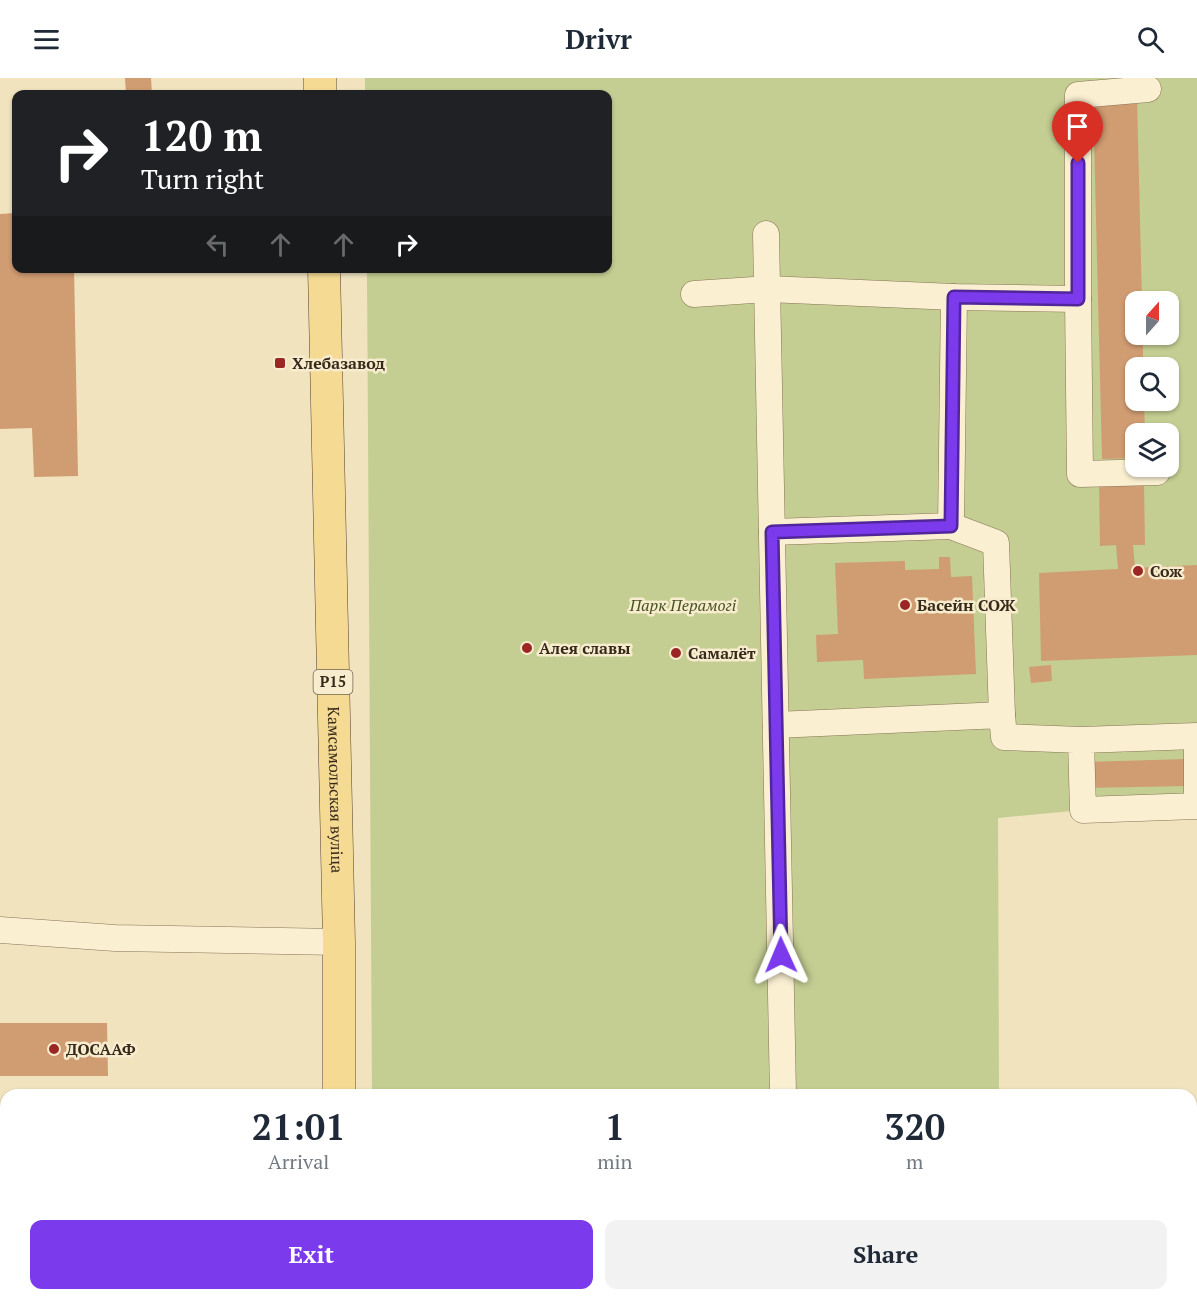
<!DOCTYPE html>
<meta charset="utf-8">
<style>
body{margin:0;font-family:"PT Serif",serif;background:#f2f2f3;color:#1f2937;height:100vh;display:flex;flex-direction:column;font-size:22px;white-space:nowrap}
*{box-sizing:border-box;margin:0}
p{font-size:20px;color:#747a83}
.icon{flex:none;width:33px;height:33px;fill:none;stroke:currentColor;stroke-width:2;stroke-linecap:round;stroke-linejoin:round}
.map{position:relative;flex:1;overflow:hidden}
.sheet{position:absolute;left:0px;top:1011px;width:1197px;height:212px;display:flex;flex-direction:column;background:#fff;border-radius:18px 18px 0 0;box-shadow:0 2px 4px #0004}
.sheet>*{flex:none}
.guide{position:absolute;left:12px;top:12px;width:600px;height:183px;border-radius:12px;box-shadow:0 2px 4px #0004;background:#202124;color:#fff;overflow:hidden}
.needle{width:39px;rotate:21deg}
.buttons{position:absolute;left:1125px;top:213px;display:grid;gap:12px}
.buttons a{display:grid;place-items:center;width:54px;height:54px;border-radius:12px;background:#fff;box-shadow:0 2px 4px #0004;font-size:30px}
.pin{position:absolute;display:grid;place-items:center;width:51px;height:51px;color:#fff;margin:-62px -26px;border-radius:50% 50% 50% 0;rotate:-45deg;box-shadow:0 0 6px #0007}
.pin .icon{rotate:45deg}
.me{position:absolute;width:66px;margin:-33px;rotate:359deg;stroke-linejoin:round;filter:drop-shadow(0 0 4px #0008)}
.turn{display:flex;align-items:center;gap:21px;height:126px;padding:0 30px;font-size:27px}
.turn .icon{width:78px;height:78px;stroke-width:2.5}
.turn b{display:block;font-size:42px;line-height:51px}
.lanes{display:flex;align-items:center;height:57px;padding:0 30px;background:#0003;justify-content:center;gap:30px;direction:ltr}
.lanes .off{opacity:.35}
.eta{display:flex;justify-content:space-evenly;align-items:center;height:102px;text-align:center}
.eta b{font-size:36px;font-weight:700;line-height:42px}
.button{display:flex;gap:12px;margin-top:auto;padding:12px 30px}
.button a{flex:1;height:69px;border-radius:12px;background:#7c3aed;color:#fff;font-size:24px;font-weight:700;line-height:69px;text-align:center}
.button a+a{background:#f2f2f3;color:#1f2937}
header{display:flex;justify-content:space-between;align-items:center;height:78px;padding:0 30px;background:#fff;font-size:27px;font-weight:700}
.map>svg:first-child{display:block}
.green{fill:#c4ce92;fill-rule:evenodd}
.building{fill:#d09c72}
.lines{fill:none;stroke-linecap:round;stroke-linejoin:round}
.minor-casing{stroke:#887356;stroke-width:27}
.major-casing{stroke:#56402b;stroke-width:33}
.minor{stroke:#faefd1;stroke-width:26}
.major{stroke:#f5da93;stroke-width:32}
.route-casing{stroke:#51269a;stroke-width:15}
.route{stroke:#7c3aed;stroke-width:10}
.poi-dot{fill:#9a2723;stroke:#f7ecce;stroke-width:2}
.labels{text-anchor:middle;stroke-width:5;stroke-linejoin:round;paint-order:stroke}
.shield{fill:#f7ecce;stroke:#716451;stroke-width:1.5}
.shield-label{font-size:15px;font-weight:bold;fill:#372a1b}
.poi-label{font-size:16px;font-weight:bold;fill:#372a1b;stroke:#f7ecce;text-anchor:start}
.park-label{font-size:16px;font-style:italic;fill:#465421;stroke:#f7ecce}
.street-label{font-size:16px;fill:#372a1b;stroke:#f7ecce}
</style>
<header><svg class="icon" aria-label="menu" viewBox="0 0 24 24"><path d="M4 6h16M4 12h16M4 18h16"/></svg>Drivr<svg class="icon" aria-label="search" viewBox="0 0 24 24"><circle cx="10" cy="10" r="6"/><path d="M15 15l6 6"/></svg></header>
<div class="map">
<svg width="1197" height="1222" viewBox="0 0 1197 1222">
<rect width="100%" height="100%" fill="#f0e3be"/>
<!-- green -->
<path class="green" d="M365 0H1197V728L1083 732 998 740 999 1017H372L367 191 608 190V16H365ZM1136 224H1168V256H1136ZM1136 290H1168V322H1136ZM1136 356H1168V388H1136Z"/>
<!-- building -->
<g class="building">
<path d="M125 0H151L152 16H126Z"/>
<path d="M1137 20 1142 224H1136V256H1143V290H1136V322H1144L1145 356H1136V380L1102 381 1093 21Z"/>
<path d="M16 135V190H74L78 398 34 399 32 350 0 351V136Z"/>
<path d="M1099 404H1144L1145 467H1133L1135 490 1197 487V577L1041 583 1039 495 1118 491 1116 467 1100 468Z"/>
<path d="M939 479H950L951 499 972 498 976 596 864 601 863 582 817 584 816 557 838 556 835 485 905 483V492L939 491Z"/>
<path d="M1051 587 1052 603 1031 605 1029 589Z"/>
<path d="M1187 681 1188 708 1085 710 1084 684Z"/>
<path d="M0 945H107L108 998H0Z"/>
<rect x="107" y="1216" width="52" height="6"/>
<path d="M814 1216 865 1218V1222H813Z"/>
<rect x="1069" y="1218" width="43" height="4"/>
</g>
<g class="lines">
<!-- minor casing -->
<g class="minor-casing">
<g id="minor">
<path d="M766 156 783 1017"/>
<path d="M694 216 768 211 954 219 1078 221V17L1148 11"/>
<path d="M1078 221 1080 396 1157 394"/>
<path d="M951 448 996 465 1002 637"/>
<path d="M772 454 951 448 954 219"/>
<path d="M776 647 1002 637 1004 659 1081 662 1197 658V728L1083 732 1081 662"/>
<path d="M0 852 115 860 339 864"/>
<path d="M206 1216V1222"/>
<path d="M785 1216V1222"/>
<path d="M1045 1216V1222"/>
<path d="M573 1222 651 1216"/>
</g>
</g>
<!-- major casing -->
<g class="major-casing">
<g id="major">
<path d="M320 0V16"/>
<path id="s1" d="M324 190 339 864V1017"/>
<path d="M341 1216V1222"/>
</g>
</g>
<!-- minor -->
<use href="#minor" class="minor"/>
<!-- major -->
<use href="#major" class="major"/>
</g>
<g class="lines">
<!-- route casing -->
<g class="route-casing">
<path id="route" d="M781 877 772 454 951 448 954 219 1078 221V85"/>
</g>
<!-- route -->
<use href="#route" class="route"/>
</g>
<!-- markers -->
<g class="poi-dot">
<rect x="274" y="279" width="12" height="12" rx="3"/>
<circle cx="1138" cy="493" r="6"/>
<circle cx="905" cy="527" r="6"/>
<circle cx="527" cy="570" r="6"/>
<circle cx="676" cy="575" r="6"/>
<circle cx="54" cy="971" r="6"/>
</g>
<g class="labels">
<!-- shield labels -->
<rect class="shield" x="313.5" y="592" width="39" height="24" rx="4.5"/>
<g class="shield-label">
<text x="333" y="609">Р15</text>
</g>
<!-- poi labels -->
<g class="poi-label">
<text x="292" y="291">Хлебазавод</text>
<text x="1150" y="499">Сож</text>
<text x="917" y="533">Басейн СОЖ</text>
<text x="539" y="576">Алея славы</text>
<text x="688" y="581">Самалёт</text>
<text x="66" y="977">ДОСААФ</text>
</g>
<!-- park labels -->
<g class="park-label">
<text x="683" y="533">Парк Перамогі</text>
</g>
<!-- street labels -->
<g class="street-label">
<text dy="6" stroke="none"><textPath href="#s1" startOffset="522">Камсамольская вуліца</textPath></text>
</g>
</g>
</svg>
<div class="buttons">
<a><svg class="needle" viewBox="-14 -14 28 28"><path d="M0-13l5 13h-10z" fill="#e53935"/><path d="M0 13l5-13h-10z" fill="#747a83"/></svg></a>
<a><svg class="icon" aria-label="search" viewBox="0 0 24 24"><circle cx="10" cy="10" r="6"/><path d="M15 15l6 6"/></svg></a>
<a><svg class="icon" aria-label="layers" viewBox="0 0 24 24"><path d="M12 4l9 5-9 5-9-5zM3 14l9 5 9-5"/></svg></a>
</div>
<div class="pin" style="left:1078px;top:85px;background:#d93025"><svg class="icon" aria-label="arrive" viewBox="0 0 24 24"><path d="M6 21V4h12l-3 4 3 4H6"/></svg></div>
<svg class="me" style="left:781px;top:877px" viewBox="-20 -20 40 40"><path d="M0-17L14 15 0 8-14 15z" fill="#7c3aed" stroke="#fff" stroke-width="4"/></svg>
<div class="guide">
<div class="turn"><svg class="icon" aria-label="right" viewBox="0 0 24 24"><path d="M7 20v-9h11M14 6l5 5-5 5"/></svg><div><b>120 m</b>Turn right</div></div>
<div class="lanes"><svg class="icon off" aria-label="left" viewBox="0 0 24 24"><path d="M17 20v-9H6M10 6l-5 5 5 5"/></svg><svg class="icon off" aria-label="ahead" viewBox="0 0 24 24"><path d="M12 20V5M6 11l6-6 6 6"/></svg><svg class="icon off" aria-label="ahead" viewBox="0 0 24 24"><path d="M12 20V5M6 11l6-6 6 6"/></svg><svg class="icon" aria-label="right" viewBox="0 0 24 24"><path d="M7 20v-9h11M14 6l5 5-5 5"/></svg></div>
</div>
<section class="sheet">
<div class="eta">
<div><b>21:01</b><p>Arrival</p></div>
<div><b>1</b><p>min</p></div>
<div><b>320</b><p>m</p></div>
</div>
<div class="button"><a>Exit</a><a>Share</a></div>
</section>
</div>
